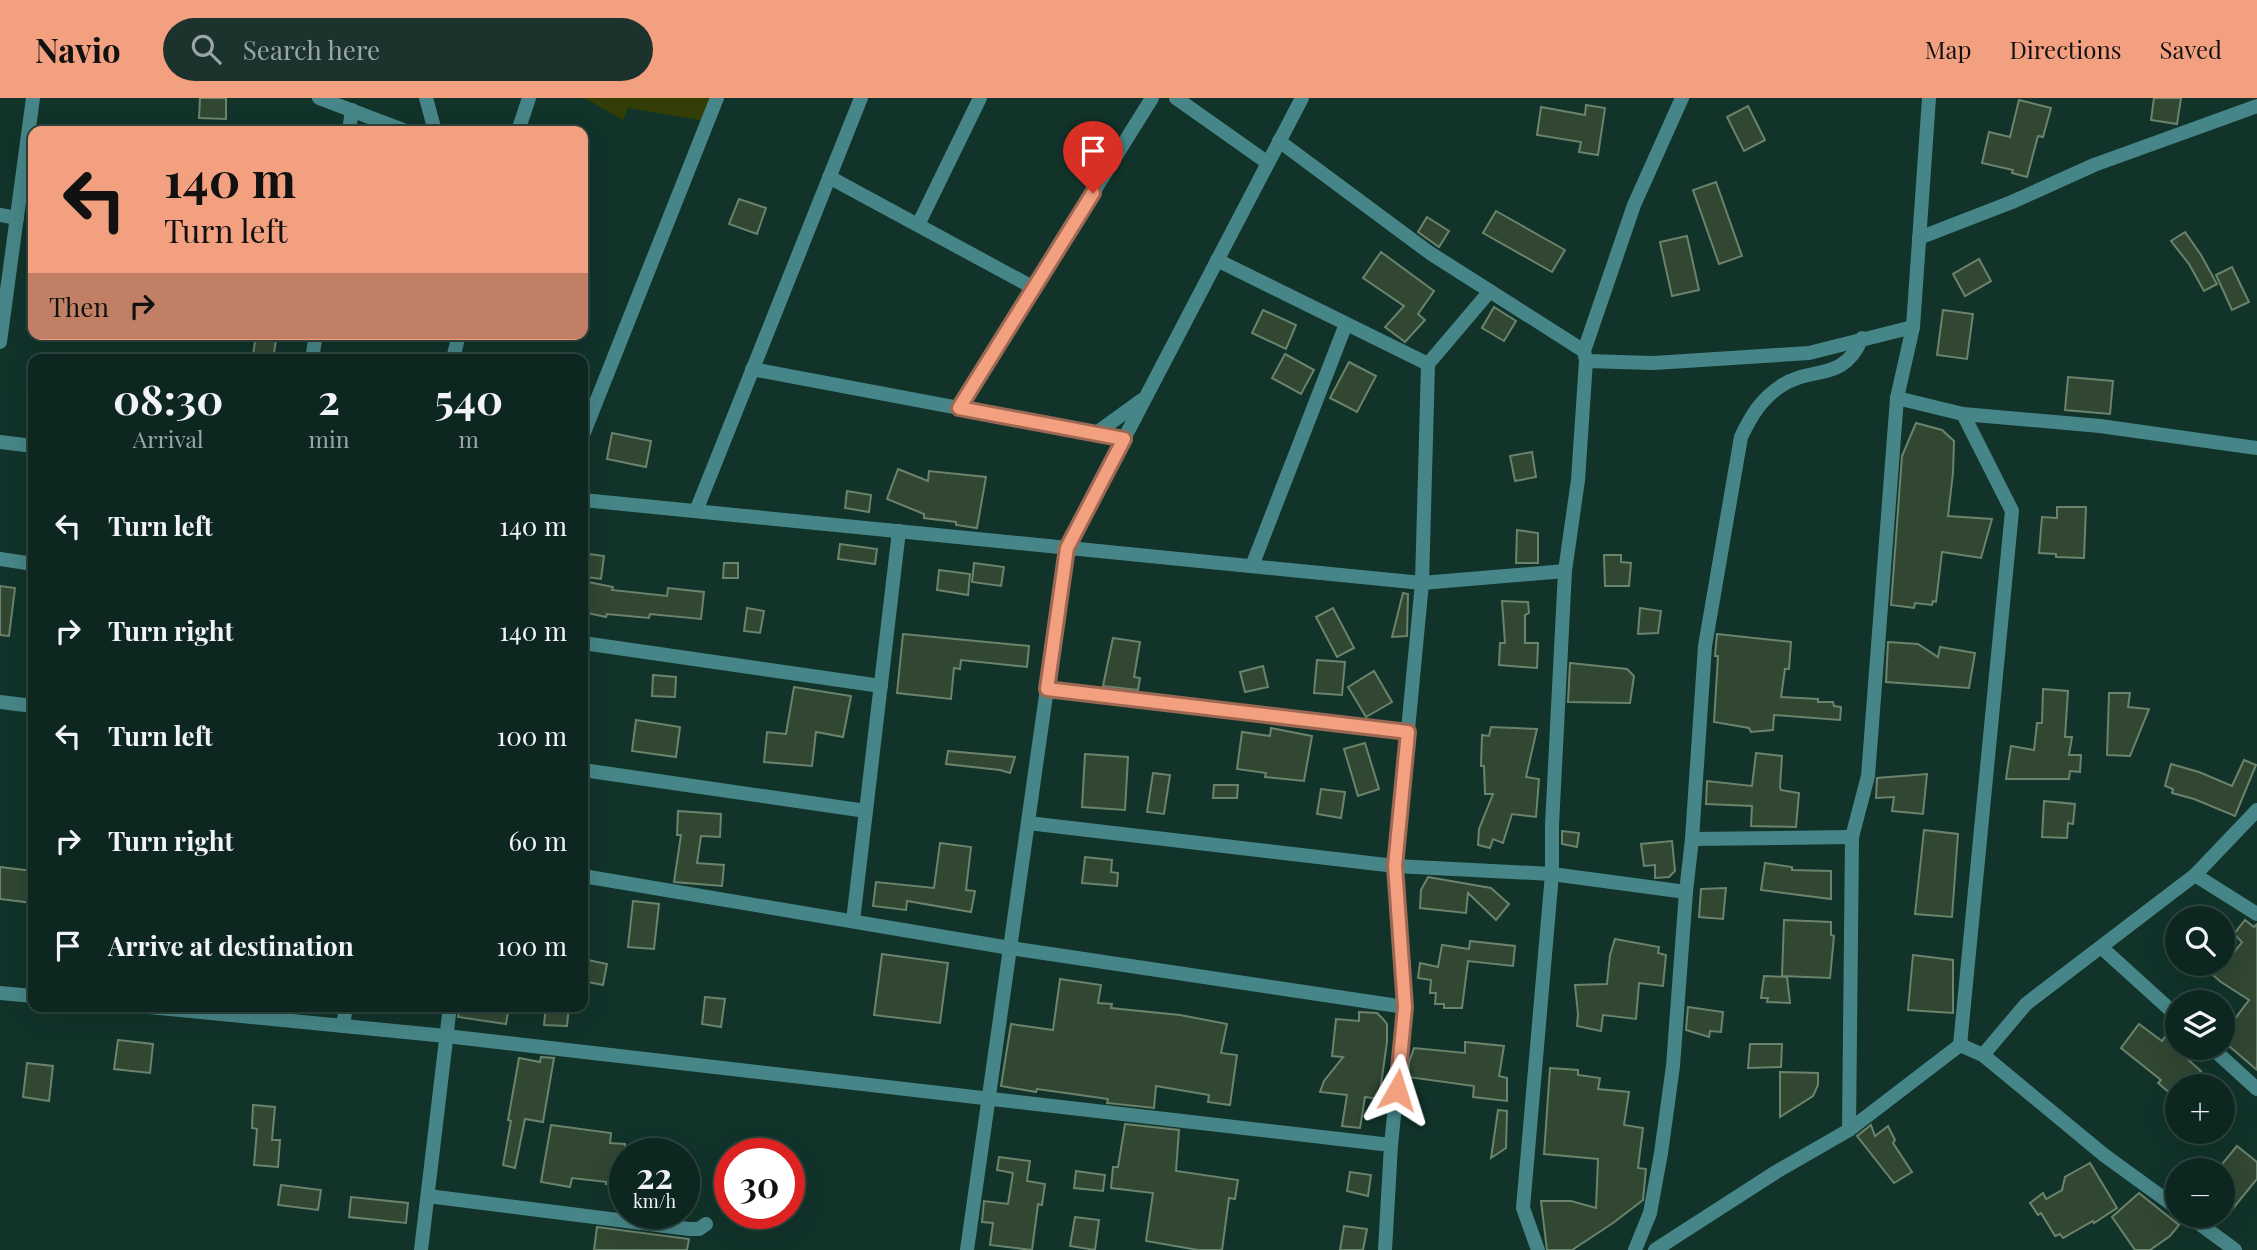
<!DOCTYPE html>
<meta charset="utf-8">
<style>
body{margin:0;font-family:"Playfair Display",serif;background:#1b322d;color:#f1f3f6;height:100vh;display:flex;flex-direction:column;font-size:26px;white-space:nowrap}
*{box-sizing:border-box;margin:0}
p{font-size:23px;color:#9aa5a5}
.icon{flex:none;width:38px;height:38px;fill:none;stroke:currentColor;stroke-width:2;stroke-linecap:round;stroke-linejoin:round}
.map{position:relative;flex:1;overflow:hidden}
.details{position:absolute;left:28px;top:256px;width:560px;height:658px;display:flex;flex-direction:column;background:#0d2620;border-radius:14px;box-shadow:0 7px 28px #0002,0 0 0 2px #2d433e}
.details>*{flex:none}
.banner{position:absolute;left:28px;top:28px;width:560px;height:214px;border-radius:14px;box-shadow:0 7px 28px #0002,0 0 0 2px #2d433e;background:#f2a07f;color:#111;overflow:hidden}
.controls{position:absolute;left:2165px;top:808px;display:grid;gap:14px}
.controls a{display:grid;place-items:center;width:70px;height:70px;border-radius:50%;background:#0d2620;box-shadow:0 7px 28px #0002,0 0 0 2px #2d433e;font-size:35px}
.speed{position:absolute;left:609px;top:1040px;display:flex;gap:14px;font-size:35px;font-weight:700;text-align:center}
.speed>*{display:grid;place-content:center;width:91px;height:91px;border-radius:50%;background:#0d2620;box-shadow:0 7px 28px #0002,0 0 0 2px #2d433e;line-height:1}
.speed small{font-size:18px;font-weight:400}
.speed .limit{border:10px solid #d22;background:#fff;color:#111}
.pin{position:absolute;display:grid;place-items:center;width:60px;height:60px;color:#fff;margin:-72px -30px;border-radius:50% 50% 50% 0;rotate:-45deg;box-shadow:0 0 7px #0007}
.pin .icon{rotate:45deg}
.me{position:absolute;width:77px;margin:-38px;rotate:6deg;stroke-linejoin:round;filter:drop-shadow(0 0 5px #0008)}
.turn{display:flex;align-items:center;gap:24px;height:147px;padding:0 21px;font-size:32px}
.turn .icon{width:91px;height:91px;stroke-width:2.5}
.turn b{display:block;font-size:49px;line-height:60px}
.then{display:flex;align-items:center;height:66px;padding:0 21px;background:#0003;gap:14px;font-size:26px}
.eta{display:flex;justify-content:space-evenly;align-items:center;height:119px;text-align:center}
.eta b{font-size:42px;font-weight:700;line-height:49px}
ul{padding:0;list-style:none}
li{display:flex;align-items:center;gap:21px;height:105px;padding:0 21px}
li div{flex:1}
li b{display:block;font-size:26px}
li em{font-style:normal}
header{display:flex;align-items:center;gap:42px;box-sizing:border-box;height:98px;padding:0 35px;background:#f2a07f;color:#111}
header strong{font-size:33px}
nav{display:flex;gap:38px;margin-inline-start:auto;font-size:24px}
.search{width:490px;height:63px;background:#1b322d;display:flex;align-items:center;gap:18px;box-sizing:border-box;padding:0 24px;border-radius:38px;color:#9aa5a5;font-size:26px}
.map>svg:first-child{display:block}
.green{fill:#333e06}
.building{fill:#314732;stroke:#6b836c;stroke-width:2}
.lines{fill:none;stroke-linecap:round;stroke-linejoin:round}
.street{stroke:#478688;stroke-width:14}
.route-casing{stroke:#9d6853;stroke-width:18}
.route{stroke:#f2a07f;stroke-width:12}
</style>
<header>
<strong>Navio</strong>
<div class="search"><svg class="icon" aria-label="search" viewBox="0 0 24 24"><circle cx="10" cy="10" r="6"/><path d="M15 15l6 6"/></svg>Search here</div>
<nav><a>Map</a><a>Directions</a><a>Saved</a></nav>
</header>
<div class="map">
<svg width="2257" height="1152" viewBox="0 0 2257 1152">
<rect width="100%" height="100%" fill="#11332a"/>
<!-- green -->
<path class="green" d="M585 0H713L705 23 628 10 623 22Z"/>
<!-- building -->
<g class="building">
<path d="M200 0H226V21L199 20Z"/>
<path d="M2154 0H2181L2177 26 2151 22Z"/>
<path d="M2019 2 2051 10 2043 39 2038 38 2027 79 2012 75 2013 72 1982 65 1989 34 2010 39Z"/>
<path d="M1586 7 1605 10 1598 57 1579 54 1581 44 1537 37 1541 9 1585 17Z"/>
<path d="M1748 8 1765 42 1744 53 1727 19Z"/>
<path d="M1716 84 1742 158 1719 166 1693 92Z"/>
<path d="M739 101 766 110 757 136 729 126Z"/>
<path d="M1496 113 1565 152 1552 174 1483 135Z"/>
<path d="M1427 119 1449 133 1439 149 1418 134Z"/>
<path d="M2185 134 2201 157 2217 186 2204 193 2189 166 2171 143Z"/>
<path d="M1687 138 1699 192 1672 198 1660 144Z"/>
<path d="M1381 154 1434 193 1418 216 1425 222 1405 244 1385 229 1404 208 1363 180Z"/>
<path d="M1979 161 1991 183 1965 198 1953 176Z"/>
<path d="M2232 169 2249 204 2232 212 2216 177Z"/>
<path d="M1494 209 1516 223 1504 243 1482 230Z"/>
<path d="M1263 212 1296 227 1286 251 1252 235Z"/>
<path d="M1943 212 1973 216 1967 261 1937 257Z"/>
<path d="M256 236H277L273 261 253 258Z"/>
<path d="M1285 256 1314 272 1301 296 1272 280Z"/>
<path d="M1349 264 1376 278 1357 314 1330 300Z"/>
<path d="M2068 279 2113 283 2110 316 2065 312Z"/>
<path d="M1916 325 1942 332 1954 343 1953 375 1948 418 1992 421 1981 460 1942 454 1936 504 1933 503 1932 507 1915 505 1914 510 1891 507 1902 358Z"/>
<path d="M612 335 651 343 646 369 607 361Z"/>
<path d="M1532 354 1536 379 1515 383 1510 358Z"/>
<path d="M898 371 928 383 929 373 986 379 977 430 956 427V424L924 420V416L887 401Z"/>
<path d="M847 393 871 397 869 414 845 410Z"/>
<path d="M2057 409H2086L2084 460 2056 459V456L2039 455 2042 419 2057 420Z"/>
<path d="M1517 432 1538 435V465H1516Z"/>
<path d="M840 446 877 451 875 466 838 461Z"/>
<path d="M589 456 604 458 601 481 586 479Z"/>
<path d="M1604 457H1621V464L1631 465 1629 488H1605Z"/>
<path d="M724 465H738V480H723Z"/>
<path d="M974 465 1004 469 1001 488 972 484Z"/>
<path d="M939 472 970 476 968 497 937 492Z"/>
<path d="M588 484 613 489 612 492 667 498 668 490 704 494 701 521 650 516 649 520 607 516 606 519 583 514Z"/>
<path d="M0 488 15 490 9 538 0 537Z"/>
<path d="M1403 495 1408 496 1407 538 1392 539Z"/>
<path d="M1502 503 1528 504 1529 515 1525 517V545H1538L1537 570 1499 567 1500 545H1505Z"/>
<path d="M747 510 764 513 760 535 744 533Z"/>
<path d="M1333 510 1354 550 1337 559 1316 519Z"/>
<path d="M1640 510 1661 513 1658 535 1638 536Z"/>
<path d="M903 536 1029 548 1027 569 961 562 960 571 954 570 951 601 897 595Z"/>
<path d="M1717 536 1791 544 1789 571H1785L1781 599 1818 601V604H1833L1834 608 1841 609 1840 622 1774 617 1773 632 1751 634 1749 630 1714 624 1718 558H1715Z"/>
<path d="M1113 540 1140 544 1134 579 1140 580 1138 592 1103 588Z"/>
<path d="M1888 544 1918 546 1938 559 1940 549 1975 555 1969 590 1886 584Z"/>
<path d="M1317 562 1345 564 1342 597 1314 595Z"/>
<path d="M1570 565 1627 571 1634 578 1630 605 1568 604Z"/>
<path d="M1263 568 1268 589 1245 594 1240 574Z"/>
<path d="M1374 573 1392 604 1366 619 1348 589Z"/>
<path d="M653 577 676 579 675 599 652 598Z"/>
<path d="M794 589 851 598 843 639 816 634 812 668 764 664 767 634 786 636Z"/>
<path d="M2043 591 2068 593 2065 639H2072L2069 657H2081L2080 674 2070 673 2069 681H2006L2011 648 2034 652 2037 625H2042Z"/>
<path d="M2109 595H2130L2128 609 2149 611 2130 658 2107 657Z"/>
<path d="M636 622 680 629 676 659 632 653Z"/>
<path d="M1491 629 1537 631 1526 679 1539 681 1536 719 1512 716 1503 745 1493 741 1490 750 1478 747 1479 731 1493 696H1485L1484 668H1481L1482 637 1489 638Z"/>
<path d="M1271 630 1312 638 1304 683 1265 679 1266 675 1237 671 1242 634 1270 638Z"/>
<path d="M1365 645 1379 691 1358 698 1344 651Z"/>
<path d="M948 653 1015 659 1010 675 1000 672 946 666Z"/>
<path d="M1756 655 1782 658 1780 689 1781 692 1799 695 1796 729 1751 728 1752 708 1706 706 1707 683 1752 688Z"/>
<path d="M1085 656 1128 659 1125 712 1082 709Z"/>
<path d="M2244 662 2256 667 2235 718 2194 701 2172 695 2173 691 2165 688 2171 666 2199 674 2232 688Z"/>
<path d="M1153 675 1170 677 1164 716 1147 714Z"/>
<path d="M1927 676 1923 716 1892 713 1894 699 1876 700 1877 680Z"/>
<path d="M1214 687H1238L1237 700H1213Z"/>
<path d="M1321 691 1345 694 1341 720 1317 716Z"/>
<path d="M2044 703 2075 706 2073 726 2068 725 2067 740 2042 739Z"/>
<path d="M678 713 721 716 720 739 701 738 697 765 724 767 722 788 674 784 681 737H677Z"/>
<path d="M1924 732 1958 736 1952 819 1915 816Z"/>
<path d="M1562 733 1579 735 1577 749 1562 746Z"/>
<path d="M1672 743 1675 773 1669 779 1655 780V767L1644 768 1641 746Z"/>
<path d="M940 745 971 749 966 792 975 793 971 814 907 803 906 812 873 808 876 784 934 790Z"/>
<path d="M1085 759 1112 762 1111 774 1118 775 1117 788 1082 785Z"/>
<path d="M1765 765 1792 769V772L1831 773V801L1761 792Z"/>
<path d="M0 769 33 773V805L0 801Z"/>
<path d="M1428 779 1491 790 1509 806 1496 822 1468 795 1466 815 1420 810 1421 792Z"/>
<path d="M1726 790 1723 821 1699 819 1701 791Z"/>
<path d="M633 803 659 806 654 851 628 849Z"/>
<path d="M1784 822 1831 824V837L1834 838 1830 880 1782 878Z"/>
<path d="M2245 822 2254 829 2257 826V972L2222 942V938L2249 902 2221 884 2200 866H2225L2242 844 2234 836Z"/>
<path d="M1615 841 1659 849 1658 855 1666 857 1663 888 1639 885 1636 921 1603 917 1601 933 1577 928 1578 916 1575 887 1607 886 1610 857Z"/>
<path d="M1470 843 1515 848 1513 868 1468 863 1462 910H1444V906H1435L1436 895H1430L1431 882 1418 880 1420 865 1438 869 1442 847 1469 851Z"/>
<path d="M882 856 948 865 940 925 874 917Z"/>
<path d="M1913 857 1953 862V915L1908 912Z"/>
<path d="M583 861 607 866 603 887 583 883Z"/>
<path d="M1764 878 1787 879 1790 905 1767 904 1768 900H1761Z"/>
<path d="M1060 881 1101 887 1098 905 1112 906 1111 910 1180 917 1227 926 1221 955 1237 957 1230 1007 1208 1004 1209 997 1156 988 1154 1010 1107 1005 1108 1001 1073 996 1037 991 1036 994 1001 988 1011 926 1053 932Z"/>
<path d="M705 899 725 901 721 929 702 926Z"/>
<path d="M460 908H509L506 926 458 919Z"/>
<path d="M546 908H569L567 928 544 927Z"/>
<path d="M1688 909 1723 914 1721 934 1710 933 1709 939 1686 932Z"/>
<path d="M1359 914 1377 915 1383 921 1387 926V944L1379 1001 1365 999 1360 1030 1342 1028 1347 997 1320 994 1324 983 1343 959 1332 958 1336 921 1359 923Z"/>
<path d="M2139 926 2162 943 2168 935 2177 942V952L2201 973 2187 989H2177V1001L2158 985 2161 982 2121 950Z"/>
<path d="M118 942 153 946 150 975 114 971Z"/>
<path d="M1465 944 1504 948 1499 978 1507 980V1003L1473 999 1474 988 1408 979 1409 964 1414 950 1465 955Z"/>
<path d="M1750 946H1782L1781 969 1748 970Z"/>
<path d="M541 959 554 960 543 1024 525 1021 515 1070 503 1067 511 1023 508 1022 519 960 540 964Z"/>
<path d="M27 965 53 968 49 1003 23 999Z"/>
<path d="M1550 970 1578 972V977L1600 980 1598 991 1629 994 1624 1027 1643 1030 1638 1070 1646 1071 1643 1102 1613 1125 1572 1152H1547L1541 1103H1571L1596 1110 1598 1061 1544 1056Z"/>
<path d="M1780 974 1818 975V987L1813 998 1780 1019Z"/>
<path d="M253 1007 275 1009 272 1042H280L278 1069 254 1067 257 1031 252 1030Z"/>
<path d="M1498 1012 1507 1013 1506 1050 1491 1060Z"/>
<path d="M1125 1026 1179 1032 1176 1073 1238 1082 1235 1101 1229 1100 1222 1152H1198L1146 1143 1153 1095 1111 1090 1113 1069H1118Z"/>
<path d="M551 1027 611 1035 610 1045 625 1046V1088L606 1086 607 1084 572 1080 570 1089 541 1084Z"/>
<path d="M1871 1027 1875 1038 1888 1028 1895 1042 1893 1045 1912 1074 1894 1085 1857 1038Z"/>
<path d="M2237 1048 2257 1064V1081L2230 1114 2222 1108V1066Z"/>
<path d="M999 1059 1030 1063 1027 1083 1045 1086 1042 1107 1038 1106 1032 1152 990 1147 993 1125 982 1124 984 1103 1008 1106 1013 1075 997 1072Z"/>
<path d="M2090 1065 2117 1110 2094 1125 2093 1123 2063 1140 2060 1136 2055 1138 2041 1115 2038 1117 2030 1105 2043 1095 2046 1101 2062 1092 2065 1079Z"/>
<path d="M1076 1073 1105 1077 1103 1093 1074 1090Z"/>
<path d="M1350 1074 1371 1077 1368 1098 1347 1093Z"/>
<path d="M281 1087 321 1092 318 1112 278 1107Z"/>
<path d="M2139 1095 2179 1127 2170 1138 2150 1152H2135L2112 1119Z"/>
<path d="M351 1099 408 1105 406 1125 349 1119Z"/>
<path d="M1075 1119 1099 1122 1095 1152 1070 1148Z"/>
<path d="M1344 1128 1367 1131 1363 1152H1340Z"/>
<path d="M597 1129 689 1141 687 1152H594Z"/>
</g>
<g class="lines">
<!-- street -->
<g class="street">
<path d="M319 0 406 33"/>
<path d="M426 0 435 33"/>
<path d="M1176 0 1268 65"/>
<path d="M349 33 352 12"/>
<path d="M518 33 529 0"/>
<path d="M1279 43 1430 155 1584 253"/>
<path d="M829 79 1034 190"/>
<path d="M0 117 17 120"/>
<path d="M918 127 980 0"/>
<path d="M1919 140 2012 104 2094 67 2257 8"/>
<path d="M1217 162 1428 266"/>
<path d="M0 244 33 0"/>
<path d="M312 261 316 236"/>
<path d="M453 261 459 236"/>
<path d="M1586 263 1654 265 1809 255 1913 229"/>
<path d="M752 271 1124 341"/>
<path d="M1897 300 1963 316 2100 328 2257 350"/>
<path d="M959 310 1152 0"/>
<path d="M1095 336 1142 302"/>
<path d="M583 337 717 0"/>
<path d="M0 344 33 348"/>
<path d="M583 402 1422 485 1565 473"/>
<path d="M696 413 861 0"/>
<path d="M0 461 33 466"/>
<path d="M1252 468 1346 226"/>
<path d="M583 545 881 588"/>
<path d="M1047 591 1408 634"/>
<path d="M0 604 33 608"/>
<path d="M583 672 866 713"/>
<path d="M1028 725 1395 768 1552 776 1686 794"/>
<path d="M1692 741 1852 739"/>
<path d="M2195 777 2257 816"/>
<path d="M583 778 1010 850 1405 909"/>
<path d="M853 823 899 433"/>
<path d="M2101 849 2177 918"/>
<path d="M0 895 33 898"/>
<path d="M139 908 446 938 1391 1047"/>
<path d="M343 928 346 908"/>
<path d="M1960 947 2012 413 1963 316"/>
<path d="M2212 950 2257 991"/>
<path d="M1983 957 2104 1057 2177 1110"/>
<path d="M1849 1032 1852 739 1868 678 1897 300 1913 229 1929 0"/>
<path d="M428 1098 689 1131H699L706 1126"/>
<path d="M2189 1118 2235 1152"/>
<path d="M421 1152 450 908"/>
<path d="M967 1152 1067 450 1302 0"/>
<path d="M1385 1152 1391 1047 1405 909 1395 768 1422 485 1428 266 1490 193"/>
<path d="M1538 1152 1523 1110 1552 776V727L1565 473 1578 382 1586 263 1584 253 1634 107 1682 0"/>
<path d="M1635 1152 1650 1115 1661 1055 1673 968 1686 794 1692 741 1705 548 1741 339C1751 318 1761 301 1781 288 1813 267 1843 285 1862 240"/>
<path d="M1655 1152 1776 1074 1849 1032 1960 947 1983 957 2026 906 2195 777 2257 712"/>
</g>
</g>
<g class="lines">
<!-- route casing -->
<g class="route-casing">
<path id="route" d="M1093 95 959 310 1124 341 1067 450 1047 591 1408 634 1395 768 1405 909 1397 992"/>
</g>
<!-- route -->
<use href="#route" class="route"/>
</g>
</svg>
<div class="controls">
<a><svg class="icon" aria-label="search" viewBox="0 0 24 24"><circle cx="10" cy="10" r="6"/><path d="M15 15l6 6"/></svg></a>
<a><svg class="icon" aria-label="layers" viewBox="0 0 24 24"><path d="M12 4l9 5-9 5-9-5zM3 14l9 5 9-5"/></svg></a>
<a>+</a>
<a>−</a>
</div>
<div class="speed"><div>22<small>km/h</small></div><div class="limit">30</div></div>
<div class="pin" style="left:1093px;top:95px;background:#d93025"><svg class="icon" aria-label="arrive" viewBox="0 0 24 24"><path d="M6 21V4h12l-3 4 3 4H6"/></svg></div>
<svg class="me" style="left:1397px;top:992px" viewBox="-20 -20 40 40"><path d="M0-17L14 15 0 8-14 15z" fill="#f2a07f" stroke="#fff" stroke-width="4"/></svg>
<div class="banner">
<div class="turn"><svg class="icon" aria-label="left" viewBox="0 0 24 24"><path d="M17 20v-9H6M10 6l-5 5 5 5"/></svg><div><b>140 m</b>Turn left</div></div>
<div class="then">Then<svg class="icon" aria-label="right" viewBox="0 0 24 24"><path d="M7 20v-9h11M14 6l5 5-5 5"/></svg></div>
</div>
<section class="details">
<div class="eta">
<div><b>08:30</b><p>Arrival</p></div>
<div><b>2</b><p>min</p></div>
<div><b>540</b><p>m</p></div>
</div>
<ul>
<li><svg class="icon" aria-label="left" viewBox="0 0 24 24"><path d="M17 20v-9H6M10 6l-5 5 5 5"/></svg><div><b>Turn left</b></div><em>140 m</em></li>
<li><svg class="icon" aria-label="right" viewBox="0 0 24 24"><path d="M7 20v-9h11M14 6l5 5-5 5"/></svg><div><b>Turn right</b></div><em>140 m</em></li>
<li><svg class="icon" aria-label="left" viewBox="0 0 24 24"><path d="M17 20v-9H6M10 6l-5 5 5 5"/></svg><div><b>Turn left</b></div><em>100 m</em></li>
<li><svg class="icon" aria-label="right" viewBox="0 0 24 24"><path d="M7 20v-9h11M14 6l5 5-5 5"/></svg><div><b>Turn right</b></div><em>60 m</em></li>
<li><svg class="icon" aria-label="arrive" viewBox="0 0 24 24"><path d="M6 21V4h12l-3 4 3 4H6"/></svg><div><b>Arrive at destination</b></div><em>100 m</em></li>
</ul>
</section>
</div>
